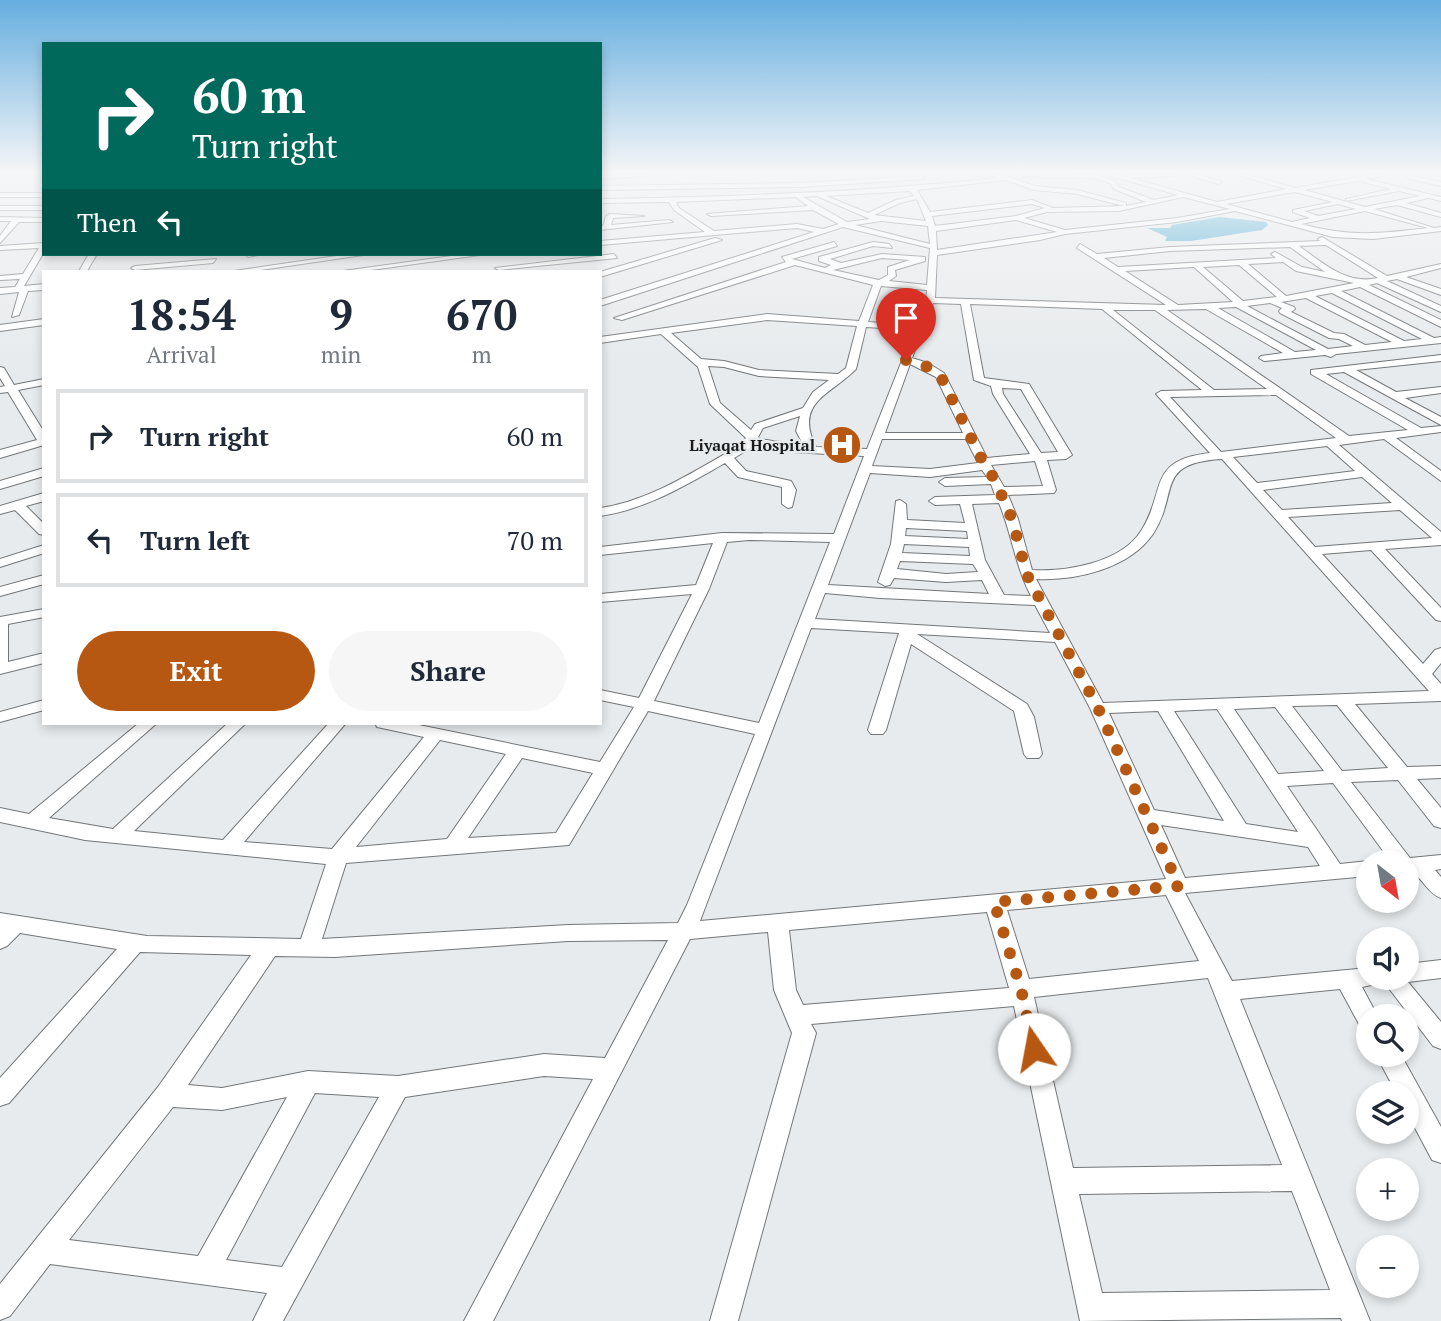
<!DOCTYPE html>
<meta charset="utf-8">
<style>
body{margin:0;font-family:"PT Serif",serif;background:#f6f6f7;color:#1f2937;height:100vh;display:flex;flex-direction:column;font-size:26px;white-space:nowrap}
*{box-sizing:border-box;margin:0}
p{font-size:23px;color:#747a83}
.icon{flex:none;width:38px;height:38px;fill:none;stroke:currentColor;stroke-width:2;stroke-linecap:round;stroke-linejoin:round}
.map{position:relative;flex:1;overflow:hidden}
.side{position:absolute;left:42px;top:270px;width:560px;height:455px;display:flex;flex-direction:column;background:#fff;border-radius:0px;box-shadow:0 4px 10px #0003}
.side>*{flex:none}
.banner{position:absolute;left:42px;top:42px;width:560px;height:214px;border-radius:0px;box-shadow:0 4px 10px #0003;background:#00695c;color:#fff;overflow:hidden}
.needle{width:46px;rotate:149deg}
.fabs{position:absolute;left:1356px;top:850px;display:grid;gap:14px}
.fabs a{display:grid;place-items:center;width:63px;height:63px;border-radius:50%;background:#fff;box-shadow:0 4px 10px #0003;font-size:35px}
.pin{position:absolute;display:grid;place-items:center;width:60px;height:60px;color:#fff;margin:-72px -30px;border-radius:50% 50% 50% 0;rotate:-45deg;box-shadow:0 0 7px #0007}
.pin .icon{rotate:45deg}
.me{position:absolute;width:77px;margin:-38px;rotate:348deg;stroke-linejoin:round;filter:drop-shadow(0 0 5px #0008)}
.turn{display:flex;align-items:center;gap:24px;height:147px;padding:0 35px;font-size:32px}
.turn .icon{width:91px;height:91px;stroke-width:2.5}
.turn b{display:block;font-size:49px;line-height:60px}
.then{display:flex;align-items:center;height:66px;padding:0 35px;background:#0003;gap:14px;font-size:26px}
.eta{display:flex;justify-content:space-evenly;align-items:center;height:119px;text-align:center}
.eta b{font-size:42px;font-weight:600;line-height:49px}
.cta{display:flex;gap:14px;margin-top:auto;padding:14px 35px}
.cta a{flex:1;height:80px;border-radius:42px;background:#b75812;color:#fff;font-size:28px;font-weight:600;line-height:80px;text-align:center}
.cta a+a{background:#f6f6f7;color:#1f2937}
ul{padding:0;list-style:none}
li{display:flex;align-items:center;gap:21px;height:94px;margin:0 14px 10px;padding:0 21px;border:4px solid #e0e1e3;border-radius:0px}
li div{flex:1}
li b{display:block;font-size:26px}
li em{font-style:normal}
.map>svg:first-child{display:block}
.water{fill:#41a6d1}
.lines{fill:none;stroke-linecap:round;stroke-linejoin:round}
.minor-casing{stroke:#737678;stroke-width:2}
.minor{fill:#fff;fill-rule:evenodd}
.route{stroke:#b75812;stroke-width:12;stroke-dasharray:0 21.6}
.labels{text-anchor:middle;stroke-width:5;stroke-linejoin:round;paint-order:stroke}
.far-poi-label{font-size:16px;font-weight:bold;fill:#1a1b1c;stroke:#e8ebed;text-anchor:end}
</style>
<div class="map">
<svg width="1441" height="1321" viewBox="0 0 1441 1321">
<rect width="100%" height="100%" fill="#e8ebed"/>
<!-- water -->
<path class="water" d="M1220 217 1266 222 1268 225 1262 230 1191 241H1165L1167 237 1147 228H1170L1172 225Z"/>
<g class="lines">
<!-- minor casing -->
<g class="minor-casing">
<g id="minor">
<path d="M647 174 644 176 600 179V175Z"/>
<path d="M990 174H1000L1035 186 1077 190 1126 203V206L1146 202 1114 189 1110 183 1093 178 1023 177 1094 174 1115 181 1119 187 1154 200 1178 195 1104 174H1116L1217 202 1286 189 1235 174H1246L1295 188 1373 174H1389L1366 179 1441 197V201L1429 198 1406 203 1441 213V217L1397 205 1374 209 1434 228 1441 227V231L1373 239 1333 237 1235 211 1177 222 1065 234 1040 240 937 255 935 298 1166 305 1077 248 1080 244 1097 254 1170 247 1320 241 1318 239 1322 237 1387 276 1441 264V268L1406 277 1441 289V295L1397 279 1387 281 1441 306V312L1377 283 1369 285 1441 320V327L1360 287 1341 291 1434 338 1441 337V343L1336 354 1331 357 1325 355 1264 361 1259 358 1261 356 1283 353 1206 309 1167 310 1349 436 1408 430 1311 374V370L1441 355V361L1356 370 1396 392 1441 387V393L1405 398 1441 417V425L1344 372 1326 374 1421 428 1441 426V432L1396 438 1441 471V481L1384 439 1339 445 1441 532V545L1385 549 1441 608V621L1436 620 1371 550 1322 554 1423 664 1435 650 1441 648V663L1432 674 1441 684V701L1355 704 1407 767 1441 766V778L1417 779 1441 808V828L1434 826 1398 780 1351 782 1410 858 1441 855V869L1435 870 1441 877V898C1426 893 1422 874 1407 871V863H1392L1333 783 1287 786 1340 864 1368 861 1372 863H1368V876L1185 893 1232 981 1368 968V978H1378L1376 984 1362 987 1378 1017H1368V1029L1360 1026 1340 989 1240 999 1370 1321H1342L1341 1318 1080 1321 1014 1006 811 1024 816 1033 738 1321H710L792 1033 774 990 768 932 690 939 493 1321H464L593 1079 544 1076 405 1097 283 1321H253L267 1293 50 1264 10 1316 0 1320V1284L158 1087 251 955 140 952 9 1103 0 1106V1078L117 949 20 933 7 946 0 949V913L147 936 301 939 326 864 85 840 0 822V808L29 814 139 723H157L49 818 113 829 228 723H246L134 831 223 840 329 723H346L244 842 332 849 424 737 377 727 375 723H409L600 762 634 707 600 700V690L639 698 692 594 600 602V594L696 585 713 543 600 555V547L722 533 834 534 864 456 792 452 753 444 749 449 734 458 746 471 791 481 796 490 792 507 788 508 782 504V487L738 477 725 463C684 486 647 509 600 516V508C651 501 697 469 741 445L746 438 710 404 698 367 661 334 600 343V337L767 314 859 321 873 285 795 265 622 320 614 318 786 262 782 257 834 242 837 246 792 259 825 268 831 265 819 261V257L873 242 889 244 892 248 873 246 830 259 841 263 882 254 925 257V261L895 270 896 276 889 281 927 285 930 248 843 227 600 306V300L814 232 797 228 600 245V241L705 232 674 210 669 202 600 203V199C733 197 866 192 998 178ZM1006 180 1034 190 1077 194 1124 206 1053 208 1032 200 930 212 917 190ZM1363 180V182L1391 189 1346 199V201L1399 191 1420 196 1365 207 1304 190ZM910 191 914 196 896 200 868 213 826 196ZM1295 192 1333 202 1293 210V212L1310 218 1292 222 1226 204ZM818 196 819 197 870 219 847 222 803 197ZM796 197 808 206 707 214 711 216 813 210 839 224 823 229 797 224 714 231 679 208 676 202ZM1183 197 1230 209 1177 218 1065 230 1024 218 1047 212 1119 211ZM917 199 926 221 874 215 900 203ZM1032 204 1045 208 1016 216 935 226 932 216ZM1338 204 1356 209 1318 216 1304 211ZM1365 211 1428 228C1378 234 1350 237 1301 224ZM1016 220 1057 232 937 250 936 231ZM881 221 928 226 930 244 855 225ZM1326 245 1378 278C1347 285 1324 264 1299 246ZM1290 247 1325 272 1302 267 1275 252 1271 254 1276 258 1118 267 1104 258 1170 251ZM882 258 910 260 888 267V275L879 280 833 270ZM1283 262 1296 271 1354 283 1286 296 1248 264ZM1239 265 1277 297 1243 301 1203 267ZM1194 267 1233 302 1178 305 1125 271ZM881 286 927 290 926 300 916 325 868 322ZM1332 293 1422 339 1404 341 1315 296ZM1306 298 1392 342 1365 345 1344 334 1334 333 1291 312 1295 309 1294 307 1281 302ZM933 303 961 304 974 380 991 386 993 394 1030 454 987 458 944 373 928 363 912 358ZM1270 303 1282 308 1279 311 1280 313 1329 338 1339 339 1353 346 1328 349 1247 306ZM970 304 1102 309 1202 390 1161 391 1156 394 1210 453C1146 460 1167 491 1141 531 1121 563 1066 572 1032 570L1018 519 1008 495 1054 493 1056 490 1047 460 1066 459 1072 455 1029 384 984 378ZM1236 307 1316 350 1295 352 1218 308ZM1113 310H1155L1267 389 1214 390ZM767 320 857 326 846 368 838 374 759 370 724 361 701 359 671 333ZM866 327 914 330 867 449 816 447C793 402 832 394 856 369ZM910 364 936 377 963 433H885ZM708 366 724 367 759 376 829 380 813 392 803 408 755 424 751 430 720 403ZM1002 388 1021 389 1058 452 1041 453 1003 394ZM1276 395 1336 438 1221 452 1170 397ZM800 416 796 431 804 446 761 439 758 437 763 428ZM882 439H966L978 463 930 469 872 466ZM1327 446 1355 471 1257 483 1233 457ZM1222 459 1429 691 1103 703 1036 579C1075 581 1129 569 1153 534 1180 492 1154 463 1222 459ZM1035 461 1043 486 1004 487 991 465ZM982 470 987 477 945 478 939 482 945 486 991 484 995 495 935 497 929 501 935 505 960 504 965 523 907 520 906 504 900 500 896 501 891 544 878 582 885 586 890 585 894 578 946 582 982 580 989 594 828 585 870 473 930 477ZM1362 477 1392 503 1282 510 1263 490ZM999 503C1012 534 1015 566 1031 596L1004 595 985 560 972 504ZM1400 510 1432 538 1315 547 1288 517ZM906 528 967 531 968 539 905 536ZM749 540 830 542 759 723 654 701 709 589 727 542ZM904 544 969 547 970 556 902 553ZM900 561 973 564 978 572 946 574 897 569ZM825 593 880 598 1035 605 1050 633 815 619ZM811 628 899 633 868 730 871 734H883L886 730 911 644 1014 711 1024 754 1027 758H1039L1042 754 1034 717 1027 704 917 634 1055 642 1090 708 1166 879 700 921ZM1337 705 1388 768 1342 771 1292 706ZM1275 707 1324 771 1278 774 1234 709ZM1217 709 1298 832 1246 824 1174 711ZM648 711 755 734 687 905 678 923 568 925 322 939 346 863 569 845ZM1158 711 1224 821 1154 810 1109 713ZM440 740 506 754 447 839 356 847ZM522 758 593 773 556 833 468 838ZM1161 825 1308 847 1320 866 1185 878ZM1166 895 1199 961 1029 979 1007 910ZM987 912 1009 988 803 1005 796 990 789 930ZM668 940 605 1058 544 1054 398 1076 308 1071 222 1088 188 1085 275 956 335 957 568 941ZM1208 978 1282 1165 1073 1168 1034 997ZM315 1093 379 1097 282 1267 226 1260ZM287 1097 198 1256 69 1240 173 1107 222 1110ZM1292 1191 1330 1290 1102 1293 1079 1194Z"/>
<path d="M1128 174H1198L1222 182 1219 184 1188 175 1129 178 1126 176Z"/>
<path d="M1408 175 1441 182V186L1406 178Z"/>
<path d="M923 176 925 179 799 187 600 190V186L799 183Z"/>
<rect x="0" y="193" width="44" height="4"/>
<rect x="0" y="206" width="44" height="4"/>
<path d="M610 214 644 216 613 218 611 225 669 220 673 222 600 230V226H603L606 216Z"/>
<path d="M0 217 44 218V222H19L0 243V236L11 221H0Z"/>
<path d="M715 238 722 240 600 277V272Z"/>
<path d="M44 243V252L24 286 44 284V290L28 291 19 315 12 317 19 292 0 294V288L15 287 20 279 0 280V276L23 274 39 248 0 250V246Z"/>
<path d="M89 254H97L87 271H79Z"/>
<path d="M245 254H263L248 257Z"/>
<path d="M350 254H370L254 271H234Z"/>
<path d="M466 254H487L364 271H343Z"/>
<path d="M614 254 617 258 499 270 495 268Z"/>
<path d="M216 259 213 263 135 270 131 268 135 266Z"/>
<path d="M44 319V325L0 331V325Z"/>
<path d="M0 367 4 368 14 385 44 379V385L18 390 44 432V445L0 458V450L37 440 8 392 0 393V387L5 386 0 378Z"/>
<path d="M44 468V476L0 489V481Z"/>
<path d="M44 493V501L26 506 44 524V535L39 534 15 510 0 514V506Z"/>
<path d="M44 545V553L0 567V559Z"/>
<path d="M44 575V584L0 596V587Z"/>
<path d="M44 609V617L8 624V662L44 653V663L0 674V617Z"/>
<path d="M44 700V710L0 722V712Z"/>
<path d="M1441 960V978L1408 982 1441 1022V1049L1433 1046 1381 978H1407V964Z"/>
<path d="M1376 1055H1401L1441 1127V1163L1432 1160 1407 1113V1094H1397Z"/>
</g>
</g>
<!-- minor -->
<use href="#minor" class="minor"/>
</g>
<!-- sky -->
<linearGradient id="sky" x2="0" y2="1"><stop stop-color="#65aedf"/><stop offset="0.48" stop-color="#f5f6f7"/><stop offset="1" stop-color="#f5f6f7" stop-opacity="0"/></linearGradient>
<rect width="1441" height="359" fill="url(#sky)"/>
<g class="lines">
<!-- route -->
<path class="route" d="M906 360 924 365 940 375 983 462 995 480 1012 519 1027 575 1098 708 1179 886 994 902 1021 989 1034 1049"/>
</g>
<!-- icons -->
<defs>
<g id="hospital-disc" transform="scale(2.0125)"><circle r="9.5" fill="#b75812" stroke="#e8ebed"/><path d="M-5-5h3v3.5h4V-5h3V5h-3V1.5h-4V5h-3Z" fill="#fff"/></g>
</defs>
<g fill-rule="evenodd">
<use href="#hospital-disc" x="842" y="445"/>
</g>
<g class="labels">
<!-- far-poi labels -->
<g class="far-poi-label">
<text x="815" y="451">Liyaqat Hospital</text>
</g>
</g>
</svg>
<div class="fabs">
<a><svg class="needle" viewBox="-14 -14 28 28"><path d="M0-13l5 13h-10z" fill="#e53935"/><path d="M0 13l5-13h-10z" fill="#747a83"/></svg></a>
<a><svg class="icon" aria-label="sound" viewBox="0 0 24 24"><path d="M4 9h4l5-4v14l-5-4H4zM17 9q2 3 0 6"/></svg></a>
<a><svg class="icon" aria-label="search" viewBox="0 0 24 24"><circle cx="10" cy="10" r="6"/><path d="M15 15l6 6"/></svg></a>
<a><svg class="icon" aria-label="layers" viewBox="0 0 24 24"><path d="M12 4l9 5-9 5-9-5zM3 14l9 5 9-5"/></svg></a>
<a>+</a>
<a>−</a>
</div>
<div class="pin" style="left:906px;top:360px;background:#d93025"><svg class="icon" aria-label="arrive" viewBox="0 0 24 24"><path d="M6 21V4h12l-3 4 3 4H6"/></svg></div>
<svg class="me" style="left:1034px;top:1049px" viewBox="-20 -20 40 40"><circle r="19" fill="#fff"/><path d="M0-13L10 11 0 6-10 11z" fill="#b75812"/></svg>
<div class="banner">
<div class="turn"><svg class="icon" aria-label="right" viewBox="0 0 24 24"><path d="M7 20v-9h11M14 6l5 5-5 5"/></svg><div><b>60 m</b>Turn right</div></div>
<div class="then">Then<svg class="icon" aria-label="left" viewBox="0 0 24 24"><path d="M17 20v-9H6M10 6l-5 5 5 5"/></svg></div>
</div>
<section class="side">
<div class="eta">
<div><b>18:54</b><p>Arrival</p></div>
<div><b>9</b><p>min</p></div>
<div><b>670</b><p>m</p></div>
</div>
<ul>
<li><svg class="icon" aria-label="right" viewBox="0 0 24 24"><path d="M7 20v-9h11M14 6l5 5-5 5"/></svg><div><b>Turn right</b></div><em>60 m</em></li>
<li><svg class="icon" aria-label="left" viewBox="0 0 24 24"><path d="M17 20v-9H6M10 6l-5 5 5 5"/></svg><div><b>Turn left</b></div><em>70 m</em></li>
</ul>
<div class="cta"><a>Exit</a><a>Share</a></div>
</section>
</div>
